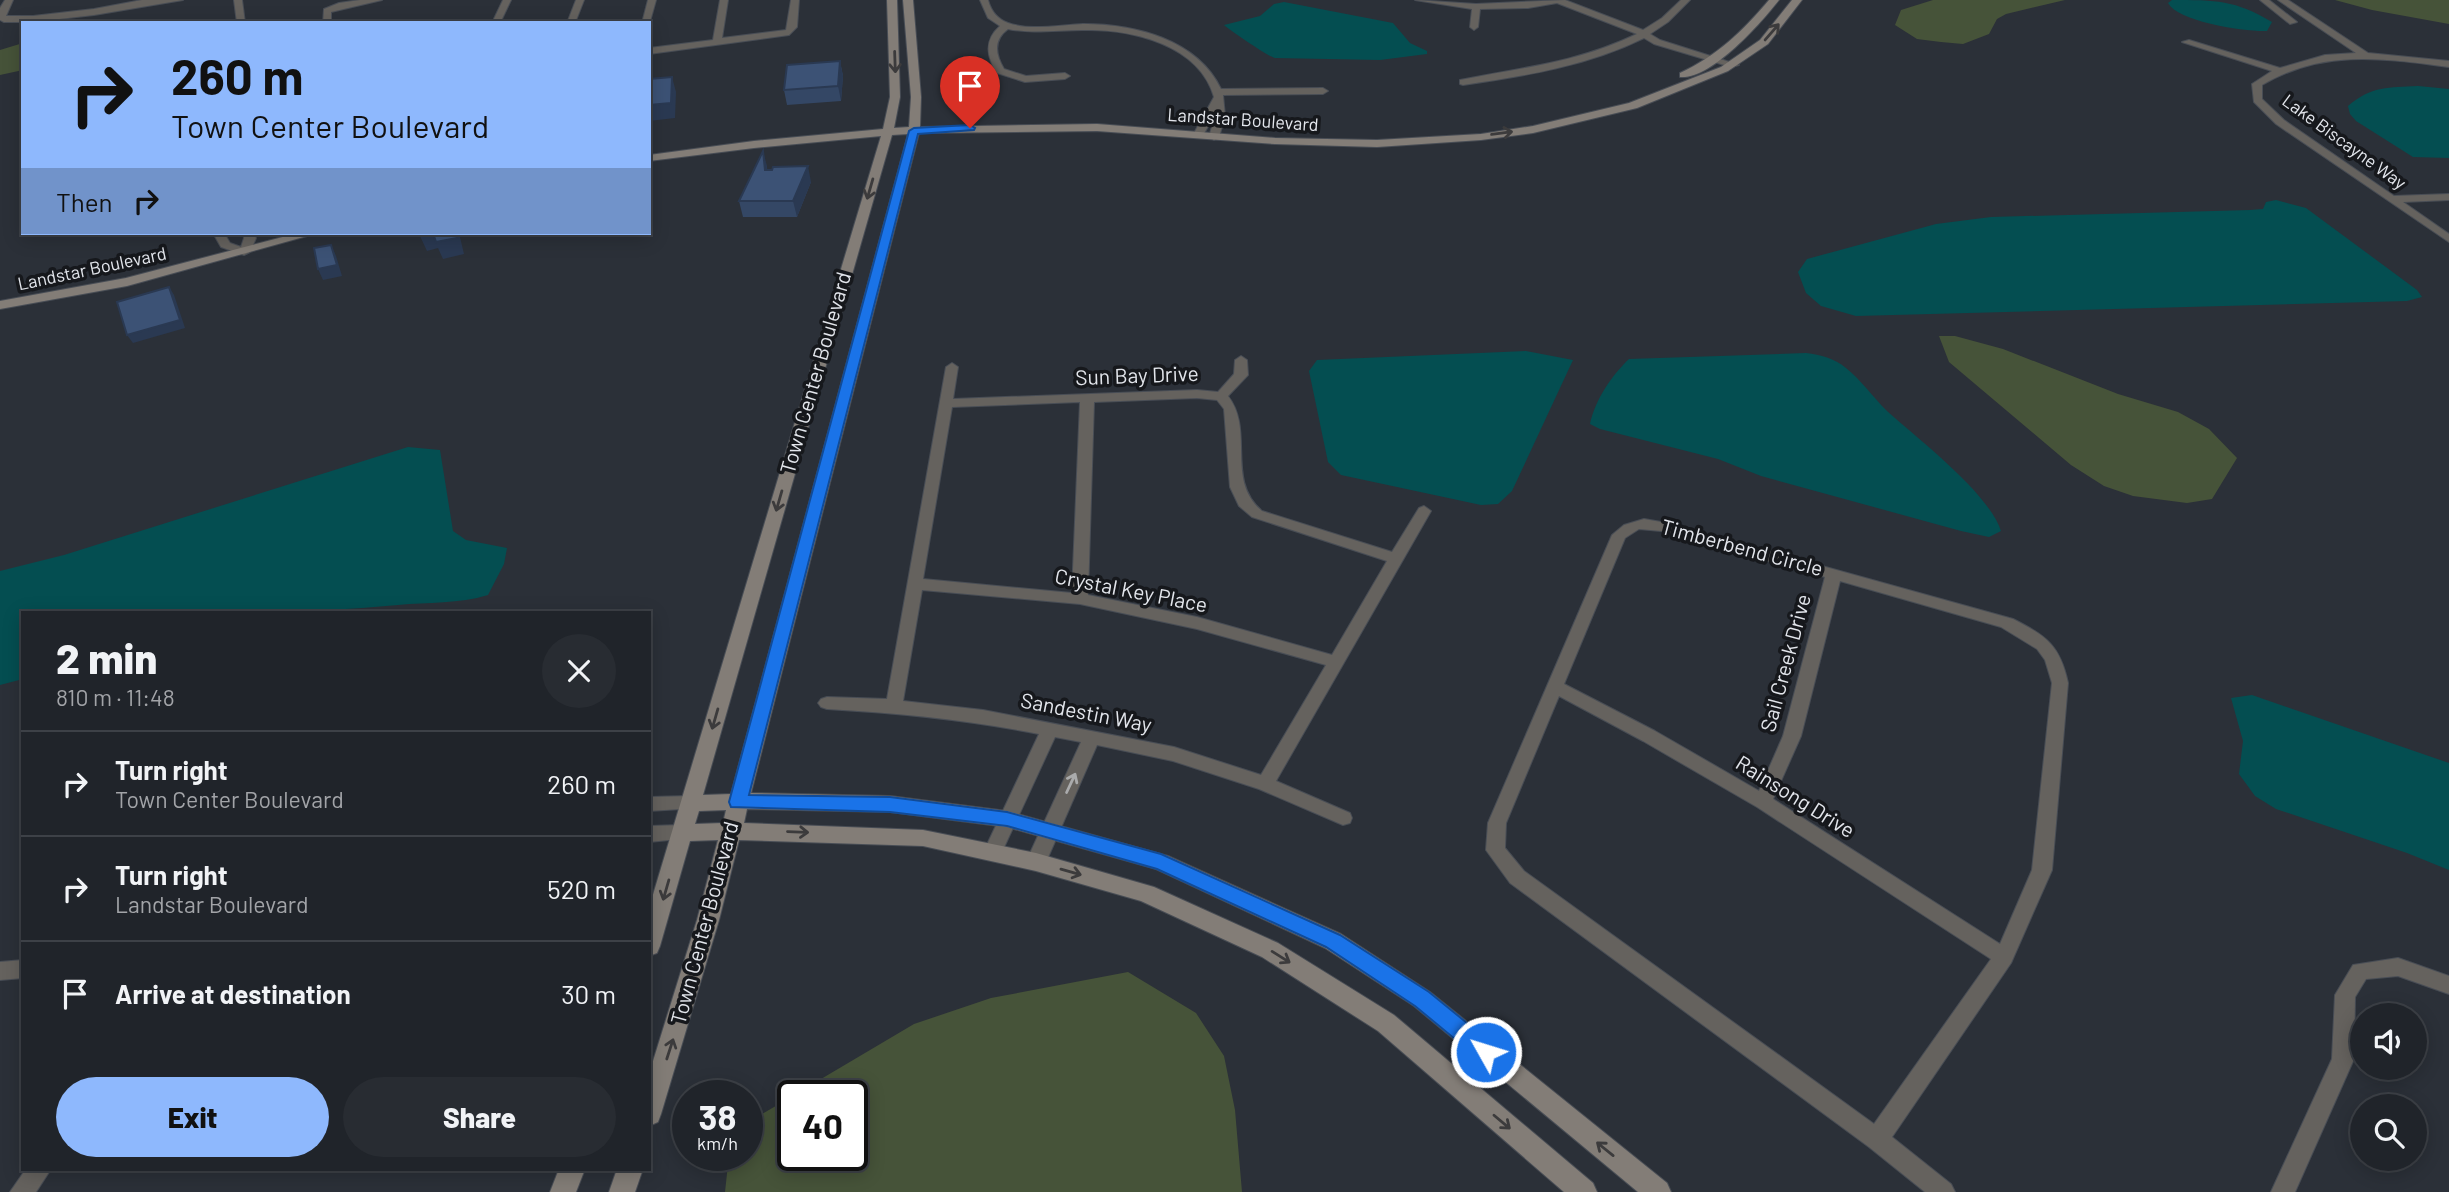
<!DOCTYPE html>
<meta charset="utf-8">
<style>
body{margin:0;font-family:Barlow,sans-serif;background:#282c32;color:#f1f3f6;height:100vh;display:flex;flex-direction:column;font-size:26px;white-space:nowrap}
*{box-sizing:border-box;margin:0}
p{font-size:23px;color:#a2a4a8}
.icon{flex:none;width:38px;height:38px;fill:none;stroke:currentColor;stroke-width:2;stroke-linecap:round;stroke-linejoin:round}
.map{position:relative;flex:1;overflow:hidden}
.details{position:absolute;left:21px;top:611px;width:630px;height:560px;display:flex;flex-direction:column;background:#20242a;border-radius:0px;box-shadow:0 4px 18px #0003,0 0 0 2px #3d4147}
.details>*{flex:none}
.banner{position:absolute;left:21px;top:21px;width:630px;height:214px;border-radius:0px;box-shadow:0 4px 18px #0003,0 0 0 2px #3d4147;background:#8eb8fd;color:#111;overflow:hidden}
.tools{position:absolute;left:2350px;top:1003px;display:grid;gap:14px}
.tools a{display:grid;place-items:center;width:77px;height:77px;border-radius:50%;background:#20242a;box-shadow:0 4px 18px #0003,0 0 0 2px #3d4147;font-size:35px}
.speed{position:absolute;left:672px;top:1080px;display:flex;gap:14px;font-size:35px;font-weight:700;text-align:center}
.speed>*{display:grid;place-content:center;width:91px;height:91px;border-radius:50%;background:#20242a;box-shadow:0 4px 18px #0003,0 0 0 2px #3d4147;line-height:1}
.speed small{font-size:18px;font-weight:400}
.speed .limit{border:4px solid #111;border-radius:10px;background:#fff;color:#111}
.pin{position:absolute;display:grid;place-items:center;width:60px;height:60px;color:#fff;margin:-72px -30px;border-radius:50% 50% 50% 0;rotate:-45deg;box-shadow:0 0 7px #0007}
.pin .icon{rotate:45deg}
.me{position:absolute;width:77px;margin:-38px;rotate:309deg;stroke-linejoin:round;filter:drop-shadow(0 0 5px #0008)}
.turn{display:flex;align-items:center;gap:24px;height:147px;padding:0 35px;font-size:32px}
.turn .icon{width:91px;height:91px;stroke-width:2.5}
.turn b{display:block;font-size:49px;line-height:60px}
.then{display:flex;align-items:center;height:66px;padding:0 35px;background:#0003;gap:14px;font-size:26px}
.round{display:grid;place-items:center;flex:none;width:74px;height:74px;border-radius:37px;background:#282c32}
.summary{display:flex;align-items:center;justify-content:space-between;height:119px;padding:0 35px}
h1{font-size:42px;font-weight:800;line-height:52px}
.button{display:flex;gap:14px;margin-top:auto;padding:14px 35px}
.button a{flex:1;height:80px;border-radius:42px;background:#8eb8fd;color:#111;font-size:28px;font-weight:800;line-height:80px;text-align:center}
.button a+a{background:#282c32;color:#f1f3f6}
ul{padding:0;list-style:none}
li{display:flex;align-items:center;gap:21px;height:105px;padding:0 35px;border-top:2px solid #3d4147}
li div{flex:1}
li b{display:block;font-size:26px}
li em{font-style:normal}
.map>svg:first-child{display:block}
.green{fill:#465339}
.water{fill:#044e51}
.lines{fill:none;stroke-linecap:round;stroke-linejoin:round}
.street-casing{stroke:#484d55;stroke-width:2}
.secondary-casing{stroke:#484d55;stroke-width:2}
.street{fill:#65625e;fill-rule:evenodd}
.secondary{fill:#837d77;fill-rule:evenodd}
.wall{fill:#344765}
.shaded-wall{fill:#2a3952}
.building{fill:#3c5275;stroke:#2a3952;stroke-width:2}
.oneway{stroke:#3c3b3c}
.oneway2{stroke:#aaabac}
.route{fill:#1a73e8;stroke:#114b97;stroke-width:2}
.labels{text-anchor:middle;stroke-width:7;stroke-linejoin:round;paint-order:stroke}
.far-street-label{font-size:18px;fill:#e3e6ec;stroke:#16181c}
.street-label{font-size:21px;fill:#e3e6ec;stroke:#16181c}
</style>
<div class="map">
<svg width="2449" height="1192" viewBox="0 0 2449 1192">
<rect width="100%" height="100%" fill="#2b3038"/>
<!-- green -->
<g class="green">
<path d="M1933 0H2065L2006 14 1997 19 1989 34 1963 44 1941 42 1917 39 1895 25 1901 10Z"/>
<path d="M2335 0H2449V24L2372 10Z"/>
<path d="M23 43V70L0 75V50Z"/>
<path d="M1955 336 2003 349 2118 394 2178 412 2209 429 2237 458 2212 499 2187 503 2133 496 2104 486 2071 465 1949 362 1939 336Z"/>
<path d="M1128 972 1196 1013 1224 1056 1235 1110 1242 1192H725L729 1155H747V1130L757 1117 793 1096V1155H852V1096L794 1095 914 1024 991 998Z"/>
</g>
<!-- water -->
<g class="water">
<path d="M2172 0C2216 0 2235 0 2272 22L2267 31C2246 32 2178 22 2168 3Z"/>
<path d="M1284 2 1393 23 1410 43 1427 51V54L1380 60 1275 58C1269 57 1231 31 1224 25L1260 16 1274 4Z"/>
<path d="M2418 86 2449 89V158L2413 157 2356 121 2350 114 2348 106C2373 85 2388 88 2418 86Z"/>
<path d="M2276 200 2306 208 2417 290 2422 297 2407 301 1856 316 1821 306 1806 293 1798 272 1807 259 1936 224 1991 217 2250 210 2263 209 2266 202Z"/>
<path d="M1526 351 1573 360 1512 491 1498 504 1481 505 1341 475 1328 462 1309 371 1317 360Z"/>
<path d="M1806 353C1821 355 1834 358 1846 368 1861 380 1873 397 1887 411 1918 439 1989 493 2001 531L1989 537 1961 531 1761 476 1718 459 1600 429 1590 424C1595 400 1612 375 1629 359Z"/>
<path d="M408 447 440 450 453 531 466 540 507 548 504 564 488 595C459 604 428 602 398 605 273 617 148 612 23 612V679L0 685V571L64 555Z"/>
<path d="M2252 695 2449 763V870L2407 853 2276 809 2255 796 2239 774 2243 741 2231 698Z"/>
</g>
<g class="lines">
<!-- street casing -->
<g class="street-casing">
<g id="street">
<path d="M5 0H13L6 16H33L94 9 142 0H183L94 15 33 22H4L0 20V8Z"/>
<path d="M234 0H242L245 23H237Z"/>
<path d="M360 0H382L331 12V23H323L324 9 339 3Z"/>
<path d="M503 0H511L500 23H492Z"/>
<path d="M576 0H584L575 23H567Z"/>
<path d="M648 0H656L649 25 642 23Z"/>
<path d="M720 0H728L722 38 786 30 791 0H799L797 27 789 35 649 54V48L713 40Z"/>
<path d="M980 0H988C991 11 997 19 1008 23 1031 31 1059 25 1083 24 1134 24 1197 39 1221 89L1323 88 1328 91 1323 94 1223 95 1225 116 1219 137 1214 140 1209 137 1216 112 1202 137H1194L1193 135 1214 97C1199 44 1131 29 1083 30 1058 30 1033 34 1008 29 993 40 995 54 1004 69L1026 76 1065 73 1070 76 1065 79 1025 82 997 73C986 56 984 40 1000 26L988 18Z"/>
<path d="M1415 0 1476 4 1565 0 1643 30 1662 18 1681 0H1690L1668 22 1650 34 1660 40 1739 65 1731 67 1654 44 1644 38C1587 66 1525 76 1463 85L1460 84V80C1524 67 1576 63 1637 34L1557 3 1528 8 1480 9 1478 27 1474 30 1470 27 1472 9Z"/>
<path d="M2260 0H2269L2297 22 2290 24Z"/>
<path d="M2278 0H2288L2368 53 2449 61V67C2381 58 2323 49 2262 85V99L2284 120 2394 196 2449 194V200L2403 202 2449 234V242L2276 124 2254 102 2252 84 2272 71 2182 42 2189 40 2280 68 2325 55 2356 53Z"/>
<path d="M213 233H224L230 243 241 247 244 238 243 233H253L256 238 250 252 244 255 221 247Z"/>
<path d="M1241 356 1247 360 1248 375 1228 396C1255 431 1225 480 1262 511L1392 552 1419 508 1424 506 1431 511 1276 781 1350 813 1352 818 1350 823 1343 825 1259 789 1173 761 1097 745 1046 862 1043 868 1036 870 1029 868 1026 862 1081 742 1055 737 1000 856 993 859 986 856 984 851 1039 734C969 720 899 713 827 709L821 707 818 703 821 699 827 697 887 699 946 367 952 363 958 367 953 399 1197 390 1218 392 1234 374 1235 360ZM1197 398 1217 400 1224 409 1230 487 1239 506 1252 517 1387 561 1332 655 1197 617 1088 595 1094 402ZM1080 402 1072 593 923 579 952 407ZM922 590 1080 604 1197 629 1326 665 1261 775 1174 747 983 710 903 701Z"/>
<path d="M1644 519 1667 523 2013 619C2046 636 2060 645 2068 683L2052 870 2011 963 1892 1137 1951 1184 1955 1192H1925L1869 1147 1510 883 1486 850 1488 823 1612 535 1624 525ZM1639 529 1661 531 1825 577 1783 736 1759 791 1655 731 1564 684 1625 538ZM1840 581 2001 627 2037 649 2045 660 2052 683 2032 870 2000 944 1773 799 1801 736ZM1559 696 1643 741 1757 807 1991 959 1874 1124 1524 871 1505 848 1506 823Z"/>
<path d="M691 796 697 798 700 803 697 808 649 811V797Z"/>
<path d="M682 825 689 828 691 833 689 838 649 842V826Z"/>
<path d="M2398 958 2449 976V994L2398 976 2366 979 2355 997 2354 1059 2295 1192H2271L2332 1059 2335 995 2353 965Z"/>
<path d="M23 960V978L0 980V962Z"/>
<path d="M26 1169H51L36 1192H10Z"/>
</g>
</g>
<!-- secondary casing -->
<g class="secondary-casing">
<g id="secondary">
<path d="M887 0H897L900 97 894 128 909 127 911 97 903 0H913L921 97 920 127 1097 124 1275 138 1377 140 1481 134 1533 126 1629 103 1721 67 1760 40 1792 0H1802L1768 44 1728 71 1637 108 1533 133 1481 140 1377 147 1275 144 1097 131 919 133 751 793 890 796 1007 811 1168 856 1341 934 1430 992 1667 1183 1671 1192H1638L1414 1006 1325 948 1156 869 1007 827 890 812 747 809 744 823 923 830 1036 853 1154 887 1278 943 1394 1015 1593 1183 1597 1192H1564L1378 1031 1262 957 1141 901 1036 871 923 846 739 840 719 920 661 1114 658 1122 649 1126V1074L697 920 718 840 690 841 660 946 657 953 649 956V908L881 136 754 148 649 161V155L754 141 883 129 890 97ZM908 134 731 794 703 795 892 135ZM726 810 723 823 695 824 699 811Z"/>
<path d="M1769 0H1779C1761 23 1711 80 1680 77V73C1717 56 1743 31 1769 0Z"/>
<path d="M298 233H318L127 286 0 309V301L126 278Z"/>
<path d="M559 1169H585L576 1192H550Z"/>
<path d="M617 1169H643L635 1192H609Z"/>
</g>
</g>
<!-- street -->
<use href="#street" class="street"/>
<!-- secondary -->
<use href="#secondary" class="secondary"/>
</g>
<!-- wall -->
<g class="wall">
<path d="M840 61 843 76 841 101 787 105 784 90Z"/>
<path d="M767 166V170L811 182 797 217H743L739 201Z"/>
</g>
<!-- shaded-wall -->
<g class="shaded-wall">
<path d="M840 61 843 76 841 101 838 86Z"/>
<path d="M672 77 676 92 675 118 649 121V105Z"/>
<path d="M763 151 767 166 768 186 765 170Z"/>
<path d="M808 166 811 182 797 217 793 201Z"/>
<path d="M427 233H459L464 254 443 259 438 248 427 251 419 234Z"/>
<path d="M331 245 336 256 342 276 323 280 318 269Z"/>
<path d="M169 287 174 295 185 328 133 343 127 335Z"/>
</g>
<!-- building -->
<g class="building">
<path d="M840 61 838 86 784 90 787 65Z"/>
<path d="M672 77 671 103 649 105V79Z"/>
<path d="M763 151 765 170H772L773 167 808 166 793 201H739Z"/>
<path d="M433 233H456L457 238 436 242Z"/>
<path d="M331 245 337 265 318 269 314 248Z"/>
<path d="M169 287 180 320 127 335 117 302Z"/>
</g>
<!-- one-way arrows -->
<defs><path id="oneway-shaft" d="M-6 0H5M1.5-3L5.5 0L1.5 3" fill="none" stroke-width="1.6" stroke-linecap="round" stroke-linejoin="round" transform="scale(1.75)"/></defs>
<g class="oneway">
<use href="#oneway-shaft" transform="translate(1772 32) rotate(-49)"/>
<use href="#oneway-shaft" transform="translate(895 62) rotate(88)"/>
<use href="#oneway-shaft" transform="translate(1502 133) rotate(-8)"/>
<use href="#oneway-shaft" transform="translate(870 189) rotate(106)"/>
<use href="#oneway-shaft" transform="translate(779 501) rotate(106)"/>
<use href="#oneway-shaft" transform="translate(715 719) rotate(106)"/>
<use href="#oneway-shaft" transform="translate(798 832) rotate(2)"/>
<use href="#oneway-shaft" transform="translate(1071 872) rotate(16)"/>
<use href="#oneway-shaft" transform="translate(666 890) rotate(106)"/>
<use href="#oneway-shaft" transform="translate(1281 957) rotate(32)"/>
<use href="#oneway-shaft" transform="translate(670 1049) rotate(-72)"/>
<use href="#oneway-shaft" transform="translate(1502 1122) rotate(40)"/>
<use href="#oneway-shaft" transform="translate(1605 1149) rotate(-141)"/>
</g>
<use class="oneway2" href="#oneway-shaft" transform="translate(1071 783) rotate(-65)"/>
<!-- route -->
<path class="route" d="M970 125 975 128 974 130 918 134 749 795 890 797 1007 812 1161 854 1340 935 1429 992 1494 1045 1497 1052 1494 1059 1486 1062 1479 1059 1415 1006 1326 947 1157 869 1007 826 890 812 731 807 729 802 909 131 914 128Z"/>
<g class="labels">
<!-- far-street labels -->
<g class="far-street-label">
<text transform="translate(1243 120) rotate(4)" y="6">Landstar Boulevard</text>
<text transform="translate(2344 142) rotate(36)" y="6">Lake Biscayne Way</text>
<text transform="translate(92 269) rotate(-12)" y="6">Landstar Boulevard</text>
</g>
<!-- street labels -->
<g class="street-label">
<text transform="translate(816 373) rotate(-74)" y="7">Town Center Boulevard</text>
<text transform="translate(1137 376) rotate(-2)" y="7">Sun Bay Drive</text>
<text transform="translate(1742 548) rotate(15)" y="7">Timberbend Circle</text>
<text transform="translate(1131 591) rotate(11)" y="7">Crystal Key Place</text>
<text transform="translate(1786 663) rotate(-75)" y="7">Sail Creek Drive</text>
<text transform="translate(1086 713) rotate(11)" y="7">Sandestin Way</text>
<text transform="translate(1795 797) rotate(32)" y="7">Rainsong Drive</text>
<text transform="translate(705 923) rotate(-75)" y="7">Town Center Boulevard</text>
</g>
</g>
</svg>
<div class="tools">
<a><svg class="icon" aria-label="sound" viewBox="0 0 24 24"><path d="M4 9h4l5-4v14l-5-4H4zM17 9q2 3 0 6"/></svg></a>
<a><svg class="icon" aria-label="search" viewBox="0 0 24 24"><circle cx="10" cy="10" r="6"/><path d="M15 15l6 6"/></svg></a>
</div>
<div class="speed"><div>38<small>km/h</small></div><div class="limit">40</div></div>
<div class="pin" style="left:970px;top:128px;background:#d93025"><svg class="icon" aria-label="arrive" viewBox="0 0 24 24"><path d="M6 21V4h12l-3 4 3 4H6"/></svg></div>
<svg class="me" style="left:1486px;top:1052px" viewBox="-20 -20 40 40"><circle r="17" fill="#1a73e8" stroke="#fff" stroke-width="3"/><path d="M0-11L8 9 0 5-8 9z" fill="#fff"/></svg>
<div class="banner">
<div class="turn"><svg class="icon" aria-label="right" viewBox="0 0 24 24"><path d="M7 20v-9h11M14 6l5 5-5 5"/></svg><div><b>260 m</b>Town Center Boulevard</div></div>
<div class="then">Then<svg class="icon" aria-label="right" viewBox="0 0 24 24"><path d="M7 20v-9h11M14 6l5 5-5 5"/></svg></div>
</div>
<section class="details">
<div class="summary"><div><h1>2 min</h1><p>810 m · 11:48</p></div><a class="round"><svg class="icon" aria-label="close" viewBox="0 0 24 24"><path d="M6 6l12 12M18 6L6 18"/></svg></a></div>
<ul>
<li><svg class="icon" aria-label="right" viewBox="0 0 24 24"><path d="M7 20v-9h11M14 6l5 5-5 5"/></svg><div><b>Turn right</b><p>Town Center Boulevard</p></div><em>260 m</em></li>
<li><svg class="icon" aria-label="right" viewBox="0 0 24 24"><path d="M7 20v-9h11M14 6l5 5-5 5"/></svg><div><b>Turn right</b><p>Landstar Boulevard</p></div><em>520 m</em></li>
<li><svg class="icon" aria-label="arrive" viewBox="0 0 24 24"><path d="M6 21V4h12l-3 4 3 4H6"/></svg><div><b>Arrive at destination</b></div><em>30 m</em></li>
</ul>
<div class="button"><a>Exit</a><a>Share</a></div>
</section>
</div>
